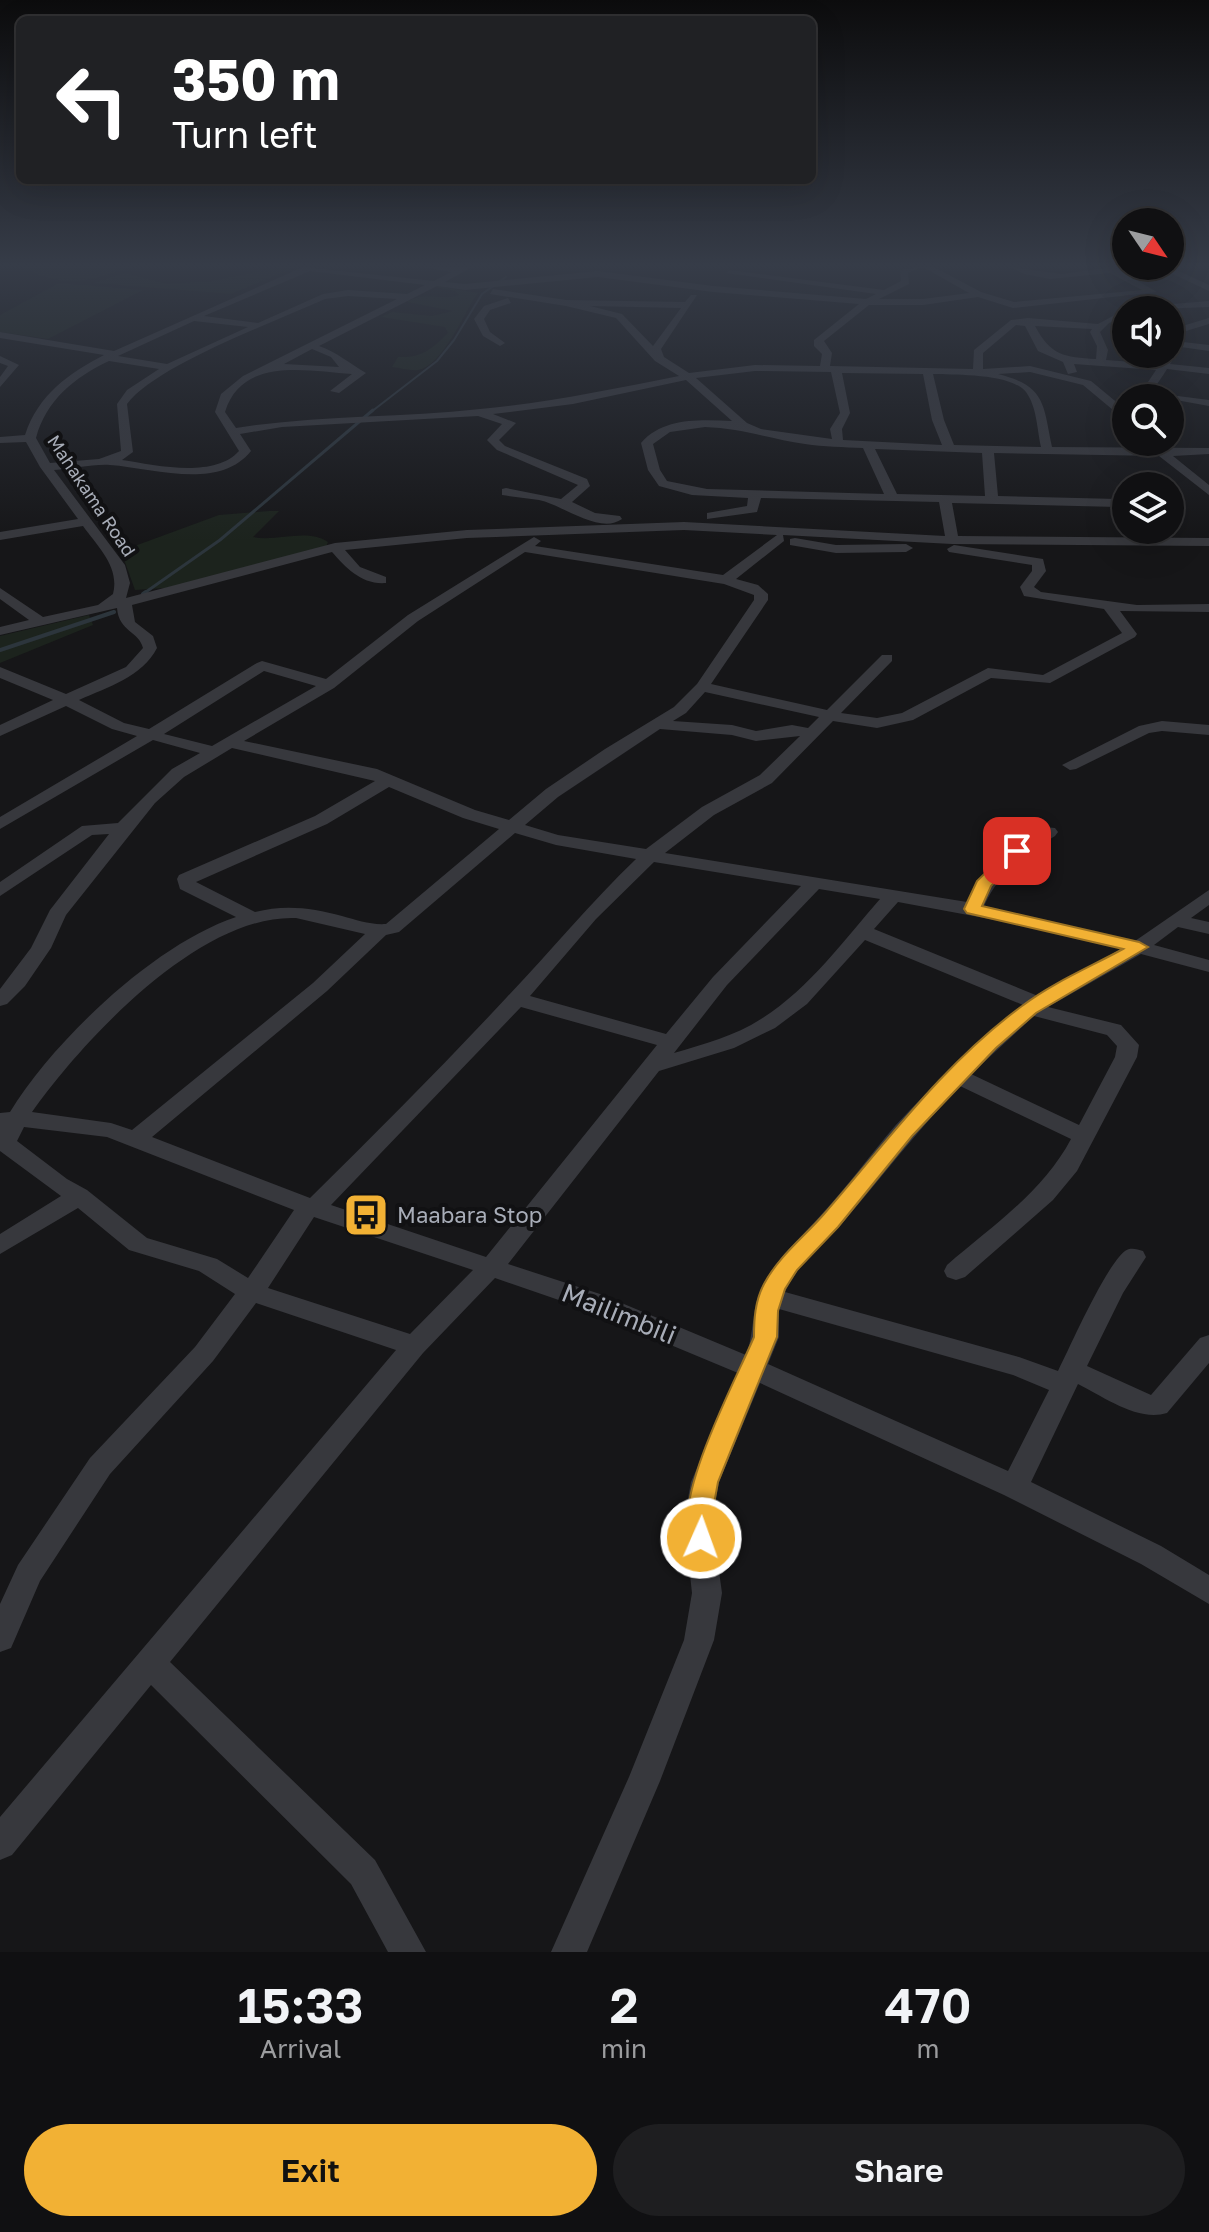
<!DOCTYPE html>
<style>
body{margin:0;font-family:"Golos Text",sans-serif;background:#1e1e20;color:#f1f3f6;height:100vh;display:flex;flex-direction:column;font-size:30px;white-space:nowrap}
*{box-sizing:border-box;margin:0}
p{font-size:26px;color:#9c9d9f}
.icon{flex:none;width:44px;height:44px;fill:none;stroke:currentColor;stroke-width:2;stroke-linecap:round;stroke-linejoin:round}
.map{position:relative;height:1952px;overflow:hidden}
.side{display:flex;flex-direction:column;background:#101012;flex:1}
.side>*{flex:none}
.banner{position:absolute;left:16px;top:16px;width:800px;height:168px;border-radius:12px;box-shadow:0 8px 32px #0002,0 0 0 2px #303032;background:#202124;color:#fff;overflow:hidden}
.needle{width:52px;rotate:125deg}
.buttons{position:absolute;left:1112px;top:208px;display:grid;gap:16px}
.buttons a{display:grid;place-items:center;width:72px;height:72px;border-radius:50%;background:#101012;box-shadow:0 8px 32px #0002,0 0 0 2px #303032;font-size:40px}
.pin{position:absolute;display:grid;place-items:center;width:68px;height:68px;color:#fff;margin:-34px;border-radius:16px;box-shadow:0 4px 12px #0006}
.me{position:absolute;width:88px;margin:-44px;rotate:2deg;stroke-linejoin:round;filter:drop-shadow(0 0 6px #0008)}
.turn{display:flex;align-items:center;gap:28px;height:168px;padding:0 24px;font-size:36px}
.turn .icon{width:104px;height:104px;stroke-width:2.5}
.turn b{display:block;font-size:56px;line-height:68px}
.eta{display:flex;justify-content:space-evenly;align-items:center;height:136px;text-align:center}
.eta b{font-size:48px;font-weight:600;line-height:56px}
.action{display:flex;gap:16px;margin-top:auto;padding:16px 24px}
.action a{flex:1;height:92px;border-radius:48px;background:#f2b134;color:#111;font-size:32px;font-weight:600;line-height:92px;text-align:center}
.action a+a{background:#1e1e20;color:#f1f3f6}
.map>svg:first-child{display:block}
.green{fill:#1c231d}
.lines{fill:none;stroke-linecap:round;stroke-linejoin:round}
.stream-far2{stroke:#2c353c;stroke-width:2}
.stream-far1{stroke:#2c353c;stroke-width:3}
.stream{stroke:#2c353c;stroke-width:4}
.minor{fill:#37383d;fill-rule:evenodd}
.route{fill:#f2b134;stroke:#9d7322;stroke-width:2}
.labels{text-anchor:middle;stroke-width:8;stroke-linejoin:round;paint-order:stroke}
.far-street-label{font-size:18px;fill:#a8adb8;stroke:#111113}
.poi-label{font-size:22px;fill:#a8adb8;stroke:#111113;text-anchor:start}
.near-street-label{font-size:26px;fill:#a8adb8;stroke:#111113}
</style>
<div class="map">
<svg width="1209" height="1952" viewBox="0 0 1209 1952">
<rect width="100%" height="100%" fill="#161618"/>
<!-- green -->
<g class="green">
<path d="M22 267H132C87 281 67 290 22 267Z"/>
<path d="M280 267H296L231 294 94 283 124 273 167 284 212 281Z"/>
<path d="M59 283 143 290 48 339 0 332V315Z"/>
<path d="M438 286 478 293C464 312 443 366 418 370 411 371 400 368 392 367L398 357C422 358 432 349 448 333L445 327 381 317 392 312 432 316 453 311 407 302C428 290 439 302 459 295L455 291 435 287Z"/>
<path d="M269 511H279L253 537C277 542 307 528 328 542L325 549 181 587 135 590 121 551 219 515Z"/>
<path d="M89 615 93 625 0 663V636Z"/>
</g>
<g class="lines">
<!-- stream-far2 -->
<path class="stream-far2" d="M371 412 437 361 454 340 482 294 506 277"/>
<!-- stream-far1 -->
<path class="stream-far1" d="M143 594 220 540 373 410"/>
<!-- stream -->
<g class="stream">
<path d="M143 594 146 592"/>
<path d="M0 650 114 612"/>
</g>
<!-- minor -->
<g class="minor">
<path d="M303 267 434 281 451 272 424 267H472L445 282 465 284 598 271 713 286 866 299 876 294 726 273 730 270 884 290 901 281 900 270 921 267 908 273 909 284 879 299H923L969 293 923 267H934L981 292 1014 302 1142 290 1110 273 1050 279 1024 274 1011 267 1062 274 1113 267 1157 292 1013 308 978 297 923 305H869L824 341 832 353 830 366 973 369 974 350 1011 320 1028 318 1098 324 1126 309 1129 310H1126V315L1109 323 1100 332 1108 350 1106 360 1160 364 1166 354H1170L1179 327 1209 318V324L1186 331 1183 342 1209 345V351L1181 347 1170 364 1209 368V374L1167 369C1156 386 1150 398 1129 398L1144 388 1156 370 1074 364 1077 372 1068 374 1063 362 1038 351 1025 326 1016 325 983 353V369L1030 366 1091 381 1126 410V416L1119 415 1083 385 1030 372 998 374C1046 386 1043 404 1052 447L1209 448V454L1173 456 1209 485V495L1159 456 994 453 998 496 1118 499 1124 503 1118 507 952 503 958 536 1209 538V546L952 544 783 535 784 541 736 579 758 585 768 594V600L711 684 827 710 882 655H892V661L841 713 877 718 902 713 988 668 1043 675 1122 633 1104 609 1024 596 1020 587 1032 571V565L949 552 947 549 954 545 1043 559 1046 571 1034 587 1041 592 1137 605 1209 604V612L1120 611 1137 634 1135 637 1050 683 991 678 913 720 877 728 833 721 772 783 714 815 665 853 967 902C978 878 1026 821 1055 828L1058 832 1055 836C1025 854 999 872 984 906L1135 941 1209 890V905L1191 918 1209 922V934L1178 927 1154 945 1209 960V972L1141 954 1048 1007 1121 1025 1139 1045 1137 1057 1077 1171 1053 1200 965 1277 956 1280 947 1277 944 1271 947 1265C992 1226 1043 1192 1071 1139L960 1086C917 1131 880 1179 840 1226 821 1247 797 1265 785 1292L1019 1357 1058 1371C1071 1345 1105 1267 1125 1251 1130 1247 1137 1249 1143 1251L1146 1257 1123 1293 1087 1366 1151 1395 1200 1338 1209 1335V1363L1167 1413C1138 1422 1104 1397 1078 1384L1031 1482 1161 1546 1209 1575V1604L1141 1564 1004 1495 760 1383 719 1482 712 1520 722 1593 714 1640 660 1781 587 1952H551L629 1777 684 1640 692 1593 684 1520 691 1482 738 1373 582 1308 495 1278 423 1353 170 1662 375 1860 426 1952H388L351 1884 151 1685 12 1855 0 1860V1817L396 1350 256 1303 213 1361 110 1474 40 1581 11 1648 0 1652V1604L18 1565 90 1458 195 1347 235 1294 199 1271 129 1250 78 1208 0 1254V1234L61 1196 0 1151V1113L10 1112C54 1040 155 944 236 917L180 889 177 879 179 875 315 816 375 781 232 748 184 777 155 803 66 915 51 948 25 986 7 1004 0 1006V989L31 948 50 910 109 834 92 835 0 896V882L82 826 118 823 172 769 200 753 153 740 0 829V817L137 736 112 729 66 706 0 736V725L53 700 0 678V667L66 694 126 667 143 648C139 631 119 632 117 608L0 635V627L29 620 0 599V588L43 617 98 605 113 594C120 567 98 547 83 526L0 540V532L78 519 40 467 26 442 0 443V437L25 435C38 395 69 373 104 355L0 338V332L114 351ZM310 271 425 285 407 294 348 290 323 294 258 323 204 316ZM598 277 713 292 859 304 814 340V346L822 354 820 366 755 365 689 373 664 357 661 349 697 295H691L685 302 566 300 493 289 490 294 566 306 616 318 655 361 679 376C613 389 547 403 480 409 398 418 317 415 236 428L225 412C242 356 308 371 352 374L330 391 339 393 366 373C350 364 337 352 319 346L437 286 465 290ZM348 296 397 299 243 376 221 394 215 412 239 451C214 479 155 465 122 460L133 452 127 404C156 365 277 321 325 299ZM590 306 681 308 653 346 622 314ZM194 321 248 327 167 364 118 356ZM1035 326 1092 329 1090 332 1097 346 1096 359C1064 357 1051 356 1035 326ZM312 349 331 357 339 367 284 364ZM109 361 159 369 127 390 117 404 121 451 99 459 50 463 36 438C46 400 75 377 109 361ZM755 371 831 372 840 413 830 429 832 439 761 429 747 423 696 378ZM842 373 923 374 932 420 942 445 843 440 842 429 850 413ZM933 374C955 375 1010 373 1026 392 1037 407 1037 429 1041 447L954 445 944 420ZM686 380 732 421C700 420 664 417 641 443L648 470 659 486 692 495 748 498 747 506 707 513V519L757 512 761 498 939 502 945 536 684 522 467 530 335 543 126 598 130 583 125 565 54 470C72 469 92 464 110 465 153 468 219 491 251 451L240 434 282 427 478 416 502 424 487 440 497 450 578 485 561 499 506 488 502 489V495C514 497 527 498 539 500 563 505 600 535 622 519L620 516 595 513 572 502 590 486 587 479 505 446 499 440 516 423 493 414 573 404ZM705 427C740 428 771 439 805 444 824 447 844 447 863 448L884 494 707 489 667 481 660 470 653 444 670 432ZM875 449 982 453 985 496 897 494ZM684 530 777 535 723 575 535 546 541 541 534 537 408 615 326 679 262 661 257 663 149 729 124 723 79 700C108 687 142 677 157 648L153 636 135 622 132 605 332 552C346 568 362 585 386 583V577L360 567 345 550 467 538ZM525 552 724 584 754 595V600L697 684 674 707 605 749 546 789 509 820 475 810 377 769 244 741 334 688 418 621ZM264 671 316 686 212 746 164 734ZM705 692 819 717 808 728 792 725 756 731 732 725 673 721 686 713ZM660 729 732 735 756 741 800 736 760 775 702 807 646 849 558 835 525 825 558 797ZM389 787 463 818 499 829 386 924C370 925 357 920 342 916 313 908 285 904 255 912L196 882 327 824ZM515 833 556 845 636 859C590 903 551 951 507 997 443 1066 377 1132 310 1198L152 1137 327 991 386 935 399 932ZM654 862 801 886 713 977 666 1034 530 996 596 919ZM819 889 880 899C844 940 809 989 761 1019 735 1036 704 1044 674 1053L727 985ZM898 902 1055 931 1121 949 1038 996 874 929ZM296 918 365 934 313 983 132 1130 111 1123 32 1112C83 1040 200 914 296 918ZM865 940 1023 1005C977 1042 935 1083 895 1126 870 1155 847 1187 821 1215 801 1238 777 1257 763 1285 751 1307 755 1332 746 1355L600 1294 508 1264 659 1071 734 1048 775 1028 807 1004ZM521 1007 657 1045 486 1257 331 1205ZM1034 1016 1107 1035 1117 1046 1115 1057 1079 1125 971 1074ZM24 1127 107 1137 294 1210 248 1278 217 1259 147 1238 87 1190 67 1179 17 1141ZM314 1217 473 1270 410 1334 268 1288ZM779 1309 1013 1375 1049 1390 1008 1471 768 1364 779 1337Z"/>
<path d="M1158 267H1170L1209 285V291Z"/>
<path d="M508 298 511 303 490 310 484 319 490 332 505 343 500 346 483 336 474 319 484 306Z"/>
<path d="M1209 301V307L1132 310 1137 307Z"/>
<path d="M0 356 19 365 0 387V377L8 366 0 363Z"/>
<path d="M1170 395 1209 400V406L1165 398Z"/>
<path d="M795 538 836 545 906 544 913 548 906 552 836 553 790 545V539Z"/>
<path d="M1162 721 1209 725V735L1162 731 1149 733 1076 769 1070 770 1062 765 1139 726Z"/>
</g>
</g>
<!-- sky -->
<linearGradient id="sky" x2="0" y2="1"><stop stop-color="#0c0c0d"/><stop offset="0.49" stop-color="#363c48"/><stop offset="1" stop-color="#363c48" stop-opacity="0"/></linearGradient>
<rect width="1209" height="541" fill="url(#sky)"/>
<!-- route -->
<path class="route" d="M1017 846 1025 851 991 886 982 906 1139 942 1148 947 1036 1013 996 1048 912 1136 838 1227 797 1270 785 1289 778 1311 777 1337 718 1482 711 1520 714 1538 710 1546 701 1550 691 1546C670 1502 734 1384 754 1337 754 1319 755 1301 764 1284 779 1256 803 1238 824 1214 886 1143 944 1063 1022 1006 1052 983 1090 967 1123 949L967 913 964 909 977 881 1011 848Z"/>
<!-- icons -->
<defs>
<g id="bus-square" transform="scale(2.3)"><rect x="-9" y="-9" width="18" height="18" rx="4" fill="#f2b134" stroke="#111113"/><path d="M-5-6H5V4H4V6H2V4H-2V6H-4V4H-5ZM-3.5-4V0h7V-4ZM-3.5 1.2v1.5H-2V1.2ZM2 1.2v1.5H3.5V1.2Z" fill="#111"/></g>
</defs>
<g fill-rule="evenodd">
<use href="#bus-square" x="366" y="1215"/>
</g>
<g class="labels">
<!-- far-street labels -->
<g class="far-street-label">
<text transform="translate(91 496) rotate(56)" y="6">Mahakama Road</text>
</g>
<!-- poi labels -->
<g class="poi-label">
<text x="397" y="1223">Maabara Stop</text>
</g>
<!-- near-street labels -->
<g class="near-street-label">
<text transform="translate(619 1314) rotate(22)" y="9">Mailimbili</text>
</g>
</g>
</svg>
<div class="buttons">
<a><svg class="needle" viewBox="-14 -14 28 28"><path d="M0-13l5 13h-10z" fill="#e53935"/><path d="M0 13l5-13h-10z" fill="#9c9d9f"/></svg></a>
<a><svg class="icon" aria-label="sound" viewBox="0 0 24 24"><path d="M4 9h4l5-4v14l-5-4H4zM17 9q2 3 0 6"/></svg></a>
<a><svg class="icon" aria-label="search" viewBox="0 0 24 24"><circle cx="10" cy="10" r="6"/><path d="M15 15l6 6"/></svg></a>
<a><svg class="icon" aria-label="layers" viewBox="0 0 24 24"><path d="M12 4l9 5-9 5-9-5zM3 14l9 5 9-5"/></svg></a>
</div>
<div class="pin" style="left:1017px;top:851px;background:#d93025"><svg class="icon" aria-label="arrive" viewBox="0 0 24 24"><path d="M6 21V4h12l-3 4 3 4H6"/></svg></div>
<svg class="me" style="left:701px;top:1538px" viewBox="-20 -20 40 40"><circle r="17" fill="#f2b134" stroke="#fff" stroke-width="3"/><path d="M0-11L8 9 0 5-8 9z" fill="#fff"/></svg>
<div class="banner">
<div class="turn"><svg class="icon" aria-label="left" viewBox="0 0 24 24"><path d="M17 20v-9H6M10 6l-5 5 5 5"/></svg><div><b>350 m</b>Turn left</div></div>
</div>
</div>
<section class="side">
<div class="eta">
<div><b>15:33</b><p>Arrival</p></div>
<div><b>2</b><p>min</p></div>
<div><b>470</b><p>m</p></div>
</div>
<div class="action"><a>Exit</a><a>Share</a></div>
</section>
